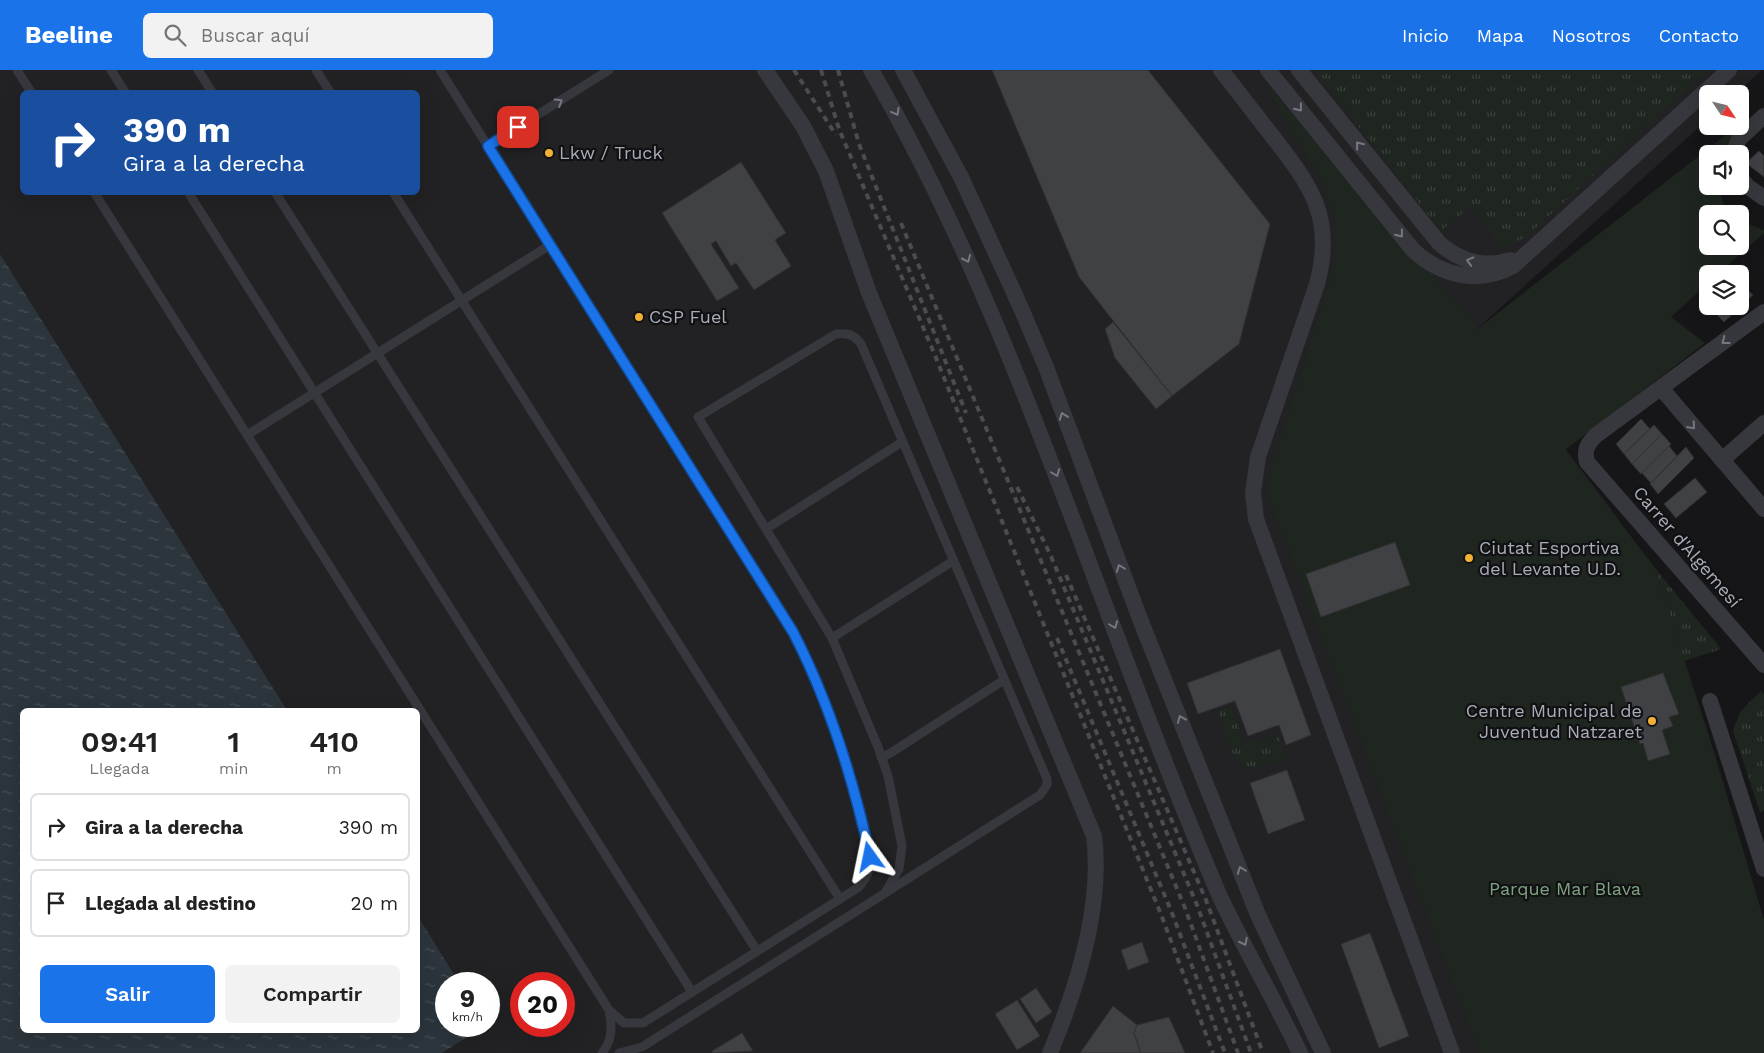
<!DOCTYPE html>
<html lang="es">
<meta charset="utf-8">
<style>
body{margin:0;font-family:"Work Sans",sans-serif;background:#f2f2f2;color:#222;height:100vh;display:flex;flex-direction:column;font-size:19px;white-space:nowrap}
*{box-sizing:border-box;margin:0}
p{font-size:16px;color:#767676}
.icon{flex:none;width:28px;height:28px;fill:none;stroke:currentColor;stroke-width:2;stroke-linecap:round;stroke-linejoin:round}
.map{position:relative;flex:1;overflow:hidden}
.details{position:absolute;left:20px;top:638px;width:400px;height:325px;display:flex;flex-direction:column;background:#fff;border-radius:8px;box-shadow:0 5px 20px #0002}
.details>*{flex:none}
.banner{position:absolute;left:20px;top:20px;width:400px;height:105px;border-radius:8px;box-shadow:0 5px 20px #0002;background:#1a4fa0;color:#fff;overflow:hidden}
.needle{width:32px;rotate:125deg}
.tools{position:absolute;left:1699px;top:15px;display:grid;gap:10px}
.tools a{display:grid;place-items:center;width:50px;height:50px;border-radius:8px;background:#fff;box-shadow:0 5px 20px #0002;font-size:25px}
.speed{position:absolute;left:435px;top:902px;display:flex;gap:10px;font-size:25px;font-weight:700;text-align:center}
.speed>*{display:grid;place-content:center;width:65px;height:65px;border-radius:50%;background:#fff;box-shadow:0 5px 20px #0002;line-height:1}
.speed small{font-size:12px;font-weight:400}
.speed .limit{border:8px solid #d22;background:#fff;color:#111}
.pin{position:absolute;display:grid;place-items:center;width:42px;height:42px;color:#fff;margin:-21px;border-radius:10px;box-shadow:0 2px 8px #0006}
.me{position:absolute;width:55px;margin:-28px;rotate:348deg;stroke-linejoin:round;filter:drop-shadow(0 0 4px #0008)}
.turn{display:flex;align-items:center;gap:18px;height:105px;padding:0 20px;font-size:22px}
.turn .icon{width:65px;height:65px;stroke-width:2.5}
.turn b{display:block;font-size:35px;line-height:42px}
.eta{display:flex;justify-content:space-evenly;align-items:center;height:85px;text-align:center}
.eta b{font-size:30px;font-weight:600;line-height:35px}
.primary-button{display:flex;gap:10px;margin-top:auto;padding:10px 20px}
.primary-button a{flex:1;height:58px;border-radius:8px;background:#1a73e8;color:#fff;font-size:20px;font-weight:600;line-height:58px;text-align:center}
.primary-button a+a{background:#f2f2f2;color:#222}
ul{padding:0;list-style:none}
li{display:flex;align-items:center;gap:15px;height:68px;margin:0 10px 8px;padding:0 10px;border:2px solid #e0e0e0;border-radius:8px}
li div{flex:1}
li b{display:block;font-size:19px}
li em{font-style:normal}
header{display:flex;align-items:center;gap:30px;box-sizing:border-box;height:70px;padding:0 25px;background:#1a73e8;color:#fff}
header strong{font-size:24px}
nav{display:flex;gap:28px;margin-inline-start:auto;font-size:18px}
.search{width:350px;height:45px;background:#f2f2f2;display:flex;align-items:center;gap:12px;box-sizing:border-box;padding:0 18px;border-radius:8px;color:#767676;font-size:19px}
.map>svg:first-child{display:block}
.built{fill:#222225;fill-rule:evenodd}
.grass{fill:url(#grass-tufts)}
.green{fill:#1e261f}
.water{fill:url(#water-ripples)}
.building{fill:#404145;stroke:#303034}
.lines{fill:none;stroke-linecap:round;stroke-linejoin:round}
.service{stroke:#37383d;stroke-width:9}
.minor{stroke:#37383d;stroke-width:16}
.rail{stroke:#4a4c52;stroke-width:4;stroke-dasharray:6 5;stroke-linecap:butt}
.oneway{stroke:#757881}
.route-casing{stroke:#114b97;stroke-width:12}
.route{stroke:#1a73e8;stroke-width:9}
.poi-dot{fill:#f2b134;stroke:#111113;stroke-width:2}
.labels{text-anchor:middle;stroke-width:4.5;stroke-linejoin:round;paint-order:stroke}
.poi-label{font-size:18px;fill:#a8adb8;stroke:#111113;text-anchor:start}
.street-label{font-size:18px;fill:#a8adb8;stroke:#111113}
.park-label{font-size:18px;fill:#7fa381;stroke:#111113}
</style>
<header>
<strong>Beeline</strong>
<div class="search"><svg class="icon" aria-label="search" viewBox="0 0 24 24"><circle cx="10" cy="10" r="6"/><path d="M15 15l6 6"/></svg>Buscar aquí</div>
<nav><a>Inicio</a><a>Mapa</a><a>Nosotros</a><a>Contacto</a></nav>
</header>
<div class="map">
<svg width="1764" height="983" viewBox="0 0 1764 983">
<defs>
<pattern id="grass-tufts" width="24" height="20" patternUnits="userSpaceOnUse" patternTransform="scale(1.25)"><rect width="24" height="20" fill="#1e261f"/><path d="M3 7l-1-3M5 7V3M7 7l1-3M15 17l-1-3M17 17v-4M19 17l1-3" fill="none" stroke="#3c433d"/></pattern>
<pattern id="water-ripples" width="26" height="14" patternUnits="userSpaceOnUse" patternTransform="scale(1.25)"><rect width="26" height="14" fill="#2c353c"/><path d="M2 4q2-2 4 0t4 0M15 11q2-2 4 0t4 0" fill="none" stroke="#485056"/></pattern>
</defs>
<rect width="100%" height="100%" fill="#161618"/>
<!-- built -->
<path class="built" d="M0 0H1762L1736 24H1708L1707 50 1476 260 1619 450 1483 983H442L485 956H489V914H460L418 846V640H287L0 184ZM22 22H418V122H22ZM521 914H564V956H521Z"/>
<!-- grass -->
<g class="grass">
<path d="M1316 0H1708L1526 167 1503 178 1470 137 1441 161 1315 1Z"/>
<path d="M1655 498 1721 579 1684 591Z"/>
<path d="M1761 621 1764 624V740L1760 742 1733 661 1740 642Z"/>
<path d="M1231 637 1245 674 1277 663 1286 687C1276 690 1266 696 1256 697 1230 699 1224 659 1218 642Z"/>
</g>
<!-- green -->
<path class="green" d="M1259 6 1476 253V260L1736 57 1724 84H1708V116H1718L1725 138 1730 144H1708V176H1740V151L1764 160V163L1718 204H1708L1707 214 1671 247 1705 273 1565 380 1655 498 1714 682 1764 850V983H1479L1268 427V408L1325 226 1336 184V154L1324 115Z"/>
<!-- water -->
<path class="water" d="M0 184 287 640H22V960H418V846L460 914H446V956H485L442 983H0Z"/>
<!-- building -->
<g class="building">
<path d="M992 0H1148L1270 154 1239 274 1172 326 1079 207Z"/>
<path d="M1759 81 1764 86V107L1746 93Z"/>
<path d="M741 92 786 163 775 170 791 196 754 220 736 193 731 196 716 171 711 174 739 218 717 231 662 143Z"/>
<path d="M1740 213 1753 225 1724 252 1708 236H1740Z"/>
<path d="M1113 252 1172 326 1156 339 1115 288 1105 259Z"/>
<path d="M1641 349 1650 359 1624 384 1616 374Z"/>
<path d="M1654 355 1662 364 1632 394 1624 384Z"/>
<path d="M1662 364 1671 374 1641 404 1632 394Z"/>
<path d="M1669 376 1677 386 1651 413 1642 403Z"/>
<path d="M1686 377 1694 388 1658 424 1650 414Z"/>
<path d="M1695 408 1707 422 1676 448 1664 434Z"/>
<path d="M1395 472 1410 515 1321 547 1306 504Z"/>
<path d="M1280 579 1311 665 1286 675 1279 655 1248 666 1235 631 1198 644 1187 613Z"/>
<path d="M1663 603 1679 644 1669 647 1673 656 1662 660 1670 684 1648 691 1643 673 1640 674 1621 617Z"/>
<path d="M1287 700 1305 750 1268 764 1250 713Z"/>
<path d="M1370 863 1409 966 1379 978 1341 874Z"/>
<path d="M1142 872 1149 892 1128 900 1121 880Z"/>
<path d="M1036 918 1052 942 1036 953 1020 929Z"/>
<path d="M1017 930 1040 966 1017 980 995 944Z"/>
<path d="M1113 936 1137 955 1134 963 1141 983H1080Z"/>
<path d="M1169 947 1185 983H1141L1134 963 1137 955Z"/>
<path d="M742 963 753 981 713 983 712 981Z"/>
</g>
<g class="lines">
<!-- service -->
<g class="service">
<path d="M17 0 31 22"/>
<path d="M111 0 125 22"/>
<path d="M198 0 212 22"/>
<path d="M316 0 330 22"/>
<path d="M488 76 609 0"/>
<path d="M94 122 609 940 624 953H643L859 817C863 812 867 807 869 800 872 785 866 767 862 752 847 685 825 623 793 562L440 0"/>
<path d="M188 122 692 922"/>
<path d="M275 122 757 881"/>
<path d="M393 122 840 829"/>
<path d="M247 365 550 175"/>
<path d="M766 459 902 372"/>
<path d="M832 568 953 491"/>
<path d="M881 687 889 684 1004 610"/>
<path d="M602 983C613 970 612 956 609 940"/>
<path d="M619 983 642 977 1040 725 1047 715V709L861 274C854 264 847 263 836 264L698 347 832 568 878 677 888 706 902 776 899 799 885 823"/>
</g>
<!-- minor -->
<g class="minor">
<path d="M765 0 803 56 826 101 869 223 1094 766C1103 837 1077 918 1050 983"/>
<path d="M871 0C1005 231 1082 488 1182 735 1195 766 1207 798 1221 829 1246 881 1275 931 1300 983"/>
<path d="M903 0 961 107 1021 238 1046 297 1140 549 1258 845 1323 983"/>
<path d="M1221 0C1238 22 1256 45 1273 67 1311 116 1335 148 1317 214L1258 387 1253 423 1256 449 1452 983"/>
<path d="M1268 0 1413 180C1441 206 1478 215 1513 196L1729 0"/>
<path d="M1299 0 1439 173C1459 190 1483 199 1510 190"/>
<path d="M1733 84 1739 69 1764 46"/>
<path d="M1740 107 1747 116 1764 128"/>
<path d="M1764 242 1595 366C1587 375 1584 380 1587 392L1764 595"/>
<path d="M1661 318 1764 439"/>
<path d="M1722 390 1764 353"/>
<path d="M1710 631 1764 799"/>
</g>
<!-- rail -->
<g class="rail">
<path d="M794 0 836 65"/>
<path d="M821 0 839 59 934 283 1162 847 1213 983"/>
<path d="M838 0 859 74 966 343"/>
<path d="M901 153 1185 838 1238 983"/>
<path d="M1017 417 1050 484 1197 835 1251 983"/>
<path d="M1066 505 1206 830 1263 983"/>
<path d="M1057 568 1172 843 1225 983"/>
</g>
</g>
<!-- one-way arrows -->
<defs><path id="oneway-chevron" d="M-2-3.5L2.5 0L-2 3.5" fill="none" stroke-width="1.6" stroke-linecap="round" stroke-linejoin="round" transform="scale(1.25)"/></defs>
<g class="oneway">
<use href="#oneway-chevron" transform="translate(559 32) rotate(-32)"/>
<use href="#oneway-chevron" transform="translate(1299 38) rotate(51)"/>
<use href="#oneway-chevron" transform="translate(896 42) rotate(61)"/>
<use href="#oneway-chevron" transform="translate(1359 75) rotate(-129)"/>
<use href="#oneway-chevron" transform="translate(1400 164) rotate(51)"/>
<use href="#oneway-chevron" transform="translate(967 189) rotate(66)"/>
<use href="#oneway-chevron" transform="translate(1470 191) rotate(-165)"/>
<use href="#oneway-chevron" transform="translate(1725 271) rotate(143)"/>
<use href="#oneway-chevron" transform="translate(1063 346) rotate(-110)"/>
<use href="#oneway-chevron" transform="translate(1692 356) rotate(49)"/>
<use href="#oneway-chevron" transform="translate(1056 403) rotate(69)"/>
<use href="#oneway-chevron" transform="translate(1120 498) rotate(-111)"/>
<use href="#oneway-chevron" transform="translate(1114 555) rotate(69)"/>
<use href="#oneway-chevron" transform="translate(1181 649) rotate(-113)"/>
<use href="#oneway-chevron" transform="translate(1241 800) rotate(-111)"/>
<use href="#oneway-chevron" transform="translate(1244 872) rotate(63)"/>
</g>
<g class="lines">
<!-- route casing -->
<g class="route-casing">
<path id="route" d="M518 57 488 76 793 562C830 634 853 707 870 787"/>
</g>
<!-- route -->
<use href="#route" class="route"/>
</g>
<!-- markers -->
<g class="poi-dot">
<circle cx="549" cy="83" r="5"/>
<circle cx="639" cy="247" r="5"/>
<circle cx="1469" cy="488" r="5"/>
<circle cx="1652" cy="651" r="5"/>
</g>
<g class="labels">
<!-- poi labels -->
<g class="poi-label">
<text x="559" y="89">Lkw / Truck</text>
<text x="649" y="253">CSP Fuel</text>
<text x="1479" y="484">Ciutat Esportiva<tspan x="1479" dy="21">del Levante U.D.</tspan></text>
<text x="1642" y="647" text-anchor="end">Centre Municipal de<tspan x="1642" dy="21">Juventud Natzaret</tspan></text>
</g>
<!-- street labels -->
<g class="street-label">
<text transform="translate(1687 477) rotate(49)" y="6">Carrer d'Algemesí</text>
</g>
<!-- park labels -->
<g class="park-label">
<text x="1565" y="825">Parque Mar Blava</text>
</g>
</g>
</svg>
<div class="tools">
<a><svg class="needle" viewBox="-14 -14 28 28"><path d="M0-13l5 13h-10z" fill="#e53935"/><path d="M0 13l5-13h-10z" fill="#767676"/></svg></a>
<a><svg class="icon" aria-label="sound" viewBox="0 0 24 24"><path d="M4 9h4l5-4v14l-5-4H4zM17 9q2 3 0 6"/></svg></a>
<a><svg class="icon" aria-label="search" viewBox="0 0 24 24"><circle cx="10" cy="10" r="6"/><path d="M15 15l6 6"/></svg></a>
<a><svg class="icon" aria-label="layers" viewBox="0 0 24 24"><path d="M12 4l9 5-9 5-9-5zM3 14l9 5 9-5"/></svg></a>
</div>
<div class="speed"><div>9<small>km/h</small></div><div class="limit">20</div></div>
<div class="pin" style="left:518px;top:57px;background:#d93025"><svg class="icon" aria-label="arrive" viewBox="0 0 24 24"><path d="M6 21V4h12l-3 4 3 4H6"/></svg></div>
<svg class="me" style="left:870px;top:787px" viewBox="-20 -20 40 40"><path d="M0-17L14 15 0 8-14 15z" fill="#1a73e8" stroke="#fff" stroke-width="4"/></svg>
<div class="banner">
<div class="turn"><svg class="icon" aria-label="right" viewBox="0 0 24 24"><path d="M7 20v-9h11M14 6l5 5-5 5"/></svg><div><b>390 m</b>Gira a la derecha</div></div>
</div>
<section class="details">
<div class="eta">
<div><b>09:41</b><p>Llegada</p></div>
<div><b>1</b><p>min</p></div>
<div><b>410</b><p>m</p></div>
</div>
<ul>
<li><svg class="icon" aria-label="right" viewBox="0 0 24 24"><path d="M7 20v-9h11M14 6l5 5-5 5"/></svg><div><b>Gira a la derecha</b></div><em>390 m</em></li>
<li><svg class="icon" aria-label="arrive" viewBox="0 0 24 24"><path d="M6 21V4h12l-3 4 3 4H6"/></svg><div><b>Llegada al destino</b></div><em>20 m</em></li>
</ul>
<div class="primary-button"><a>Salir</a><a>Compartir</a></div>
</section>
</div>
